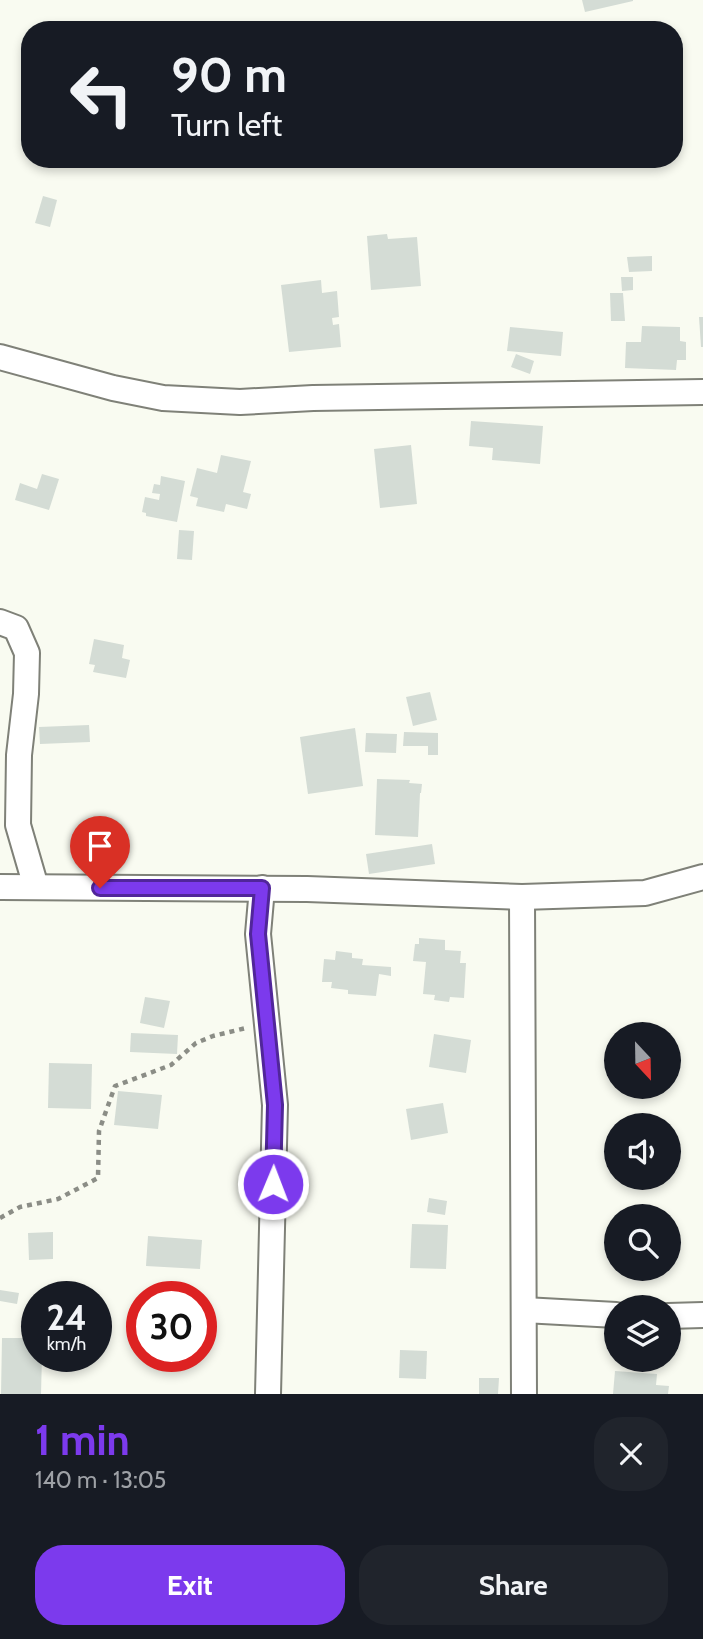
<!DOCTYPE html>
<meta charset="utf-8">
<style>
body{margin:0;font-family:Cabin,sans-serif;background:#20242c;color:#f1f3f6;height:100vh;display:flex;flex-direction:column;font-size:26px;white-space:nowrap}
*{box-sizing:border-box;margin:0}
p{font-size:23px;color:#9ea1a6}
.icon{flex:none;width:38px;height:38px;fill:none;stroke:currentColor;stroke-width:2;stroke-linecap:round;stroke-linejoin:round}
.map{position:relative;height:1394px;overflow:hidden}
.details{display:flex;flex-direction:column;background:#171b24;flex:1}
.details>*{flex:none}
.hud{position:absolute;left:21px;top:21px;width:662px;height:147px;border-radius:28px;box-shadow:0 4px 10px #0003;background:#171b24;color:#f1f3f6;overflow:hidden}
.needle{width:46px;rotate:158deg}
.controls{position:absolute;left:604px;top:1022px;display:grid;gap:14px}
.controls a{display:grid;place-items:center;width:77px;height:77px;border-radius:50%;background:#171b24;box-shadow:0 4px 10px #0003;font-size:35px}
.speed{position:absolute;left:21px;top:1281px;display:flex;gap:14px;font-size:35px;font-weight:700;text-align:center}
.speed>*{display:grid;place-content:center;width:91px;height:91px;border-radius:50%;background:#171b24;box-shadow:0 4px 10px #0003;line-height:1}
.speed small{font-size:18px;font-weight:400}
.speed .limit{border:10px solid #d22;background:#fff;color:#111}
.pin{position:absolute;display:grid;place-items:center;width:60px;height:60px;color:#fff;margin:-72px -30px;border-radius:50% 50% 50% 0;rotate:-45deg;box-shadow:0 0 7px #0007}
.pin .icon{rotate:45deg}
.me{position:absolute;width:77px;margin:-38px;rotate:1deg;stroke-linejoin:round;filter:drop-shadow(0 0 5px #0008)}
.turn{display:flex;align-items:center;gap:24px;height:147px;padding:0 35px;font-size:32px}
.turn .icon{width:91px;height:91px;stroke-width:2.5}
.turn b{display:block;font-size:49px;line-height:60px}
.round{display:grid;place-items:center;flex:none;width:74px;height:74px;border-radius:28px;background:#20242c}
.summary{display:flex;align-items:center;justify-content:space-between;height:119px;padding:0 35px}
h1{font-size:42px;font-weight:800;line-height:52px;color:#7c3aed}
.action{display:flex;gap:14px;margin-top:auto;padding:14px 35px}
.action a{flex:1;height:80px;border-radius:28px;background:#7c3aed;color:#fff;font-size:28px;font-weight:800;line-height:80px;text-align:center}
.action a+a{background:#20242c;color:#f1f3f6}
.map>svg:first-child{display:block}
.building{fill:#d4dcd5}
.lines{fill:none;stroke-linecap:round;stroke-linejoin:round}
.street-casing{stroke:#7f8178;stroke-width:28}
.path{stroke:#8b8d86;stroke-width:4.5;stroke-dasharray:5 5;stroke-linecap:butt}
.street{stroke:#fff;stroke-width:24}
.route-casing{stroke:#51269a;stroke-width:18}
.route{stroke:#7c3aed;stroke-width:12}
</style>
<div class="map">
<svg width="703" height="1394" viewBox="0 0 703 1394">
<rect width="100%" height="100%" fill="#f9fbf1"/>
<!-- building -->
<g class="building">
<path d="M582 0H633V1L585 12Z"/>
<path d="M43 196 57 200 50 227 35 223Z"/>
<path d="M387 234 388 239 417 237 421 286 371 290 367 236Z"/>
<path d="M652 256V271L629 272 627 257Z"/>
<path d="M621 277H633V290L622 291Z"/>
<path d="M321 280 322 293 337 291 339 317 332 318 333 325 339 324 341 347 289 352 281 285Z"/>
<path d="M610 293H623L625 321H611Z"/>
<path d="M699 317H703V347H701Z"/>
<path d="M642 326 680 327V341L686 342V360H677L676 370 625 368 626 342H641Z"/>
<path d="M510 327 563 332 561 356 507 351Z"/>
<path d="M516 354 534 361 530 374 511 367Z"/>
<path d="M471 421 543 426 540 464 492 460 493 448 469 446Z"/>
<path d="M411 445 417 504 380 508 374 449Z"/>
<path d="M221 455 251 461 243 492 251 494 247 509 226 504 224 512 196 506 198 498 190 496 197 468 217 473Z"/>
<path d="M42 474 59 479 49 510 15 500 20 483 37 489Z"/>
<path d="M161 476 185 481 177 522 146 516V513L142 512 145 497 159 500 160 494 152 493 154 484 160 485Z"/>
<path d="M179 530 194 531 192 560 177 559Z"/>
<path d="M94 639 124 645 122 658 130 660 126 678 93 672 95 665 89 664Z"/>
<path d="M430 692 437 720 413 726 406 697Z"/>
<path d="M89 725 90 742 40 744 39 727Z"/>
<path d="M355 728 363 786 308 794 300 737Z"/>
<path d="M404 732 438 733V755H428V746H403Z"/>
<path d="M366 733 397 734 396 753 365 752Z"/>
<path d="M377 779 410 780 409 783 422 784 421 793H420L418 837 375 835Z"/>
<path d="M432 844 435 864 369 874 366 854Z"/>
<path d="M419 938 445 940V950L461 951 460 963H466L464 998 450 997 449 1002 434 1000 435 995 423 994 426 962 413 961 415 944H419Z"/>
<path d="M336 951 352 953V958L363 959 362 965 391 967V976L379 974 376 996 348 994V990L331 988 332 982H322L324 959 335 960Z"/>
<path d="M145 997 170 1001 164 1028 140 1023Z"/>
<path d="M131 1033 178 1035 177 1054 130 1052Z"/>
<path d="M434 1034 471 1040 466 1073 429 1067Z"/>
<path d="M49 1063 92 1064 91 1109 48 1108Z"/>
<path d="M118 1091 162 1095 158 1129 114 1125Z"/>
<path d="M443 1103 448 1133 411 1140 406 1109Z"/>
<path d="M429 1198 447 1201 445 1215 427 1212Z"/>
<path d="M412 1224 448 1225 446 1269 410 1268Z"/>
<path d="M53 1232V1259L29 1260 28 1233Z"/>
<path d="M148 1236 202 1240 200 1269 146 1266Z"/>
<path d="M0 1290 19 1293 17 1304 0 1301Z"/>
<path d="M2 1338H37V1356H42L41 1394H1Z"/>
<path d="M400 1350 427 1351 426 1379 399 1378Z"/>
<path d="M615 1371 657 1374 656 1385 669 1386 668 1394H613Z"/>
<path d="M479 1378H499L498 1394H479Z"/>
</g>
<g class="lines">
<!-- street casing -->
<g class="street-casing">
<g id="street">
<path d="M0 357 113 388 163 398 240 402 313 398 703 392"/>
<path d="M0 622 16 628 27 653 26 694 19 755 18 825 36 887"/>
<path d="M0 887 307 889 522 897 645 893 703 877"/>
<path d="M262 888 258 934 275 1105 268 1394"/>
<path d="M522 897 524 1394"/>
<path d="M524 1310 616 1315"/>
<path d="M668 1316 703 1315"/>
</g>
</g>
<!-- path -->
<path class="path" d="M0 1218 20 1207 58 1199 98 1178 99 1131 115 1086 171 1065 196 1043 213 1036 246 1028"/>
<!-- street -->
<use href="#street" class="street"/>
</g>
<g class="lines">
<!-- route casing -->
<g class="route-casing">
<path id="route" d="M100 888H262L258 934 275 1105 273 1184"/>
</g>
<!-- route -->
<use href="#route" class="route"/>
</g>
</svg>
<div class="controls">
<a><svg class="needle" viewBox="-14 -14 28 28"><path d="M0-13l5 13h-10z" fill="#e53935"/><path d="M0 13l5-13h-10z" fill="#9ea1a6"/></svg></a>
<a><svg class="icon" aria-label="sound" viewBox="0 0 24 24"><path d="M4 9h4l5-4v14l-5-4H4zM17 9q2 3 0 6"/></svg></a>
<a><svg class="icon" aria-label="search" viewBox="0 0 24 24"><circle cx="10" cy="10" r="6"/><path d="M15 15l6 6"/></svg></a>
<a><svg class="icon" aria-label="layers" viewBox="0 0 24 24"><path d="M12 4l9 5-9 5-9-5zM3 14l9 5 9-5"/></svg></a>
</div>
<div class="speed"><div>24<small>km/h</small></div><div class="limit">30</div></div>
<div class="pin" style="left:100px;top:888px;background:#d93025"><svg class="icon" aria-label="arrive" viewBox="0 0 24 24"><path d="M6 21V4h12l-3 4 3 4H6"/></svg></div>
<svg class="me" style="left:273px;top:1184px" viewBox="-20 -20 40 40"><circle r="17" fill="#7c3aed" stroke="#fff" stroke-width="3"/><path d="M0-11L8 9 0 5-8 9z" fill="#fff"/></svg>
<div class="hud">
<div class="turn"><svg class="icon" aria-label="left" viewBox="0 0 24 24"><path d="M17 20v-9H6M10 6l-5 5 5 5"/></svg><div><b>90 m</b>Turn left</div></div>
</div>
</div>
<section class="details">
<div class="summary"><div><h1>1 min</h1><p>140 m · 13:05</p></div><a class="round"><svg class="icon" aria-label="close" viewBox="0 0 24 24"><path d="M6 6l12 12M18 6L6 18"/></svg></a></div>
<div class="action"><a>Exit</a><a>Share</a></div>
</section>
